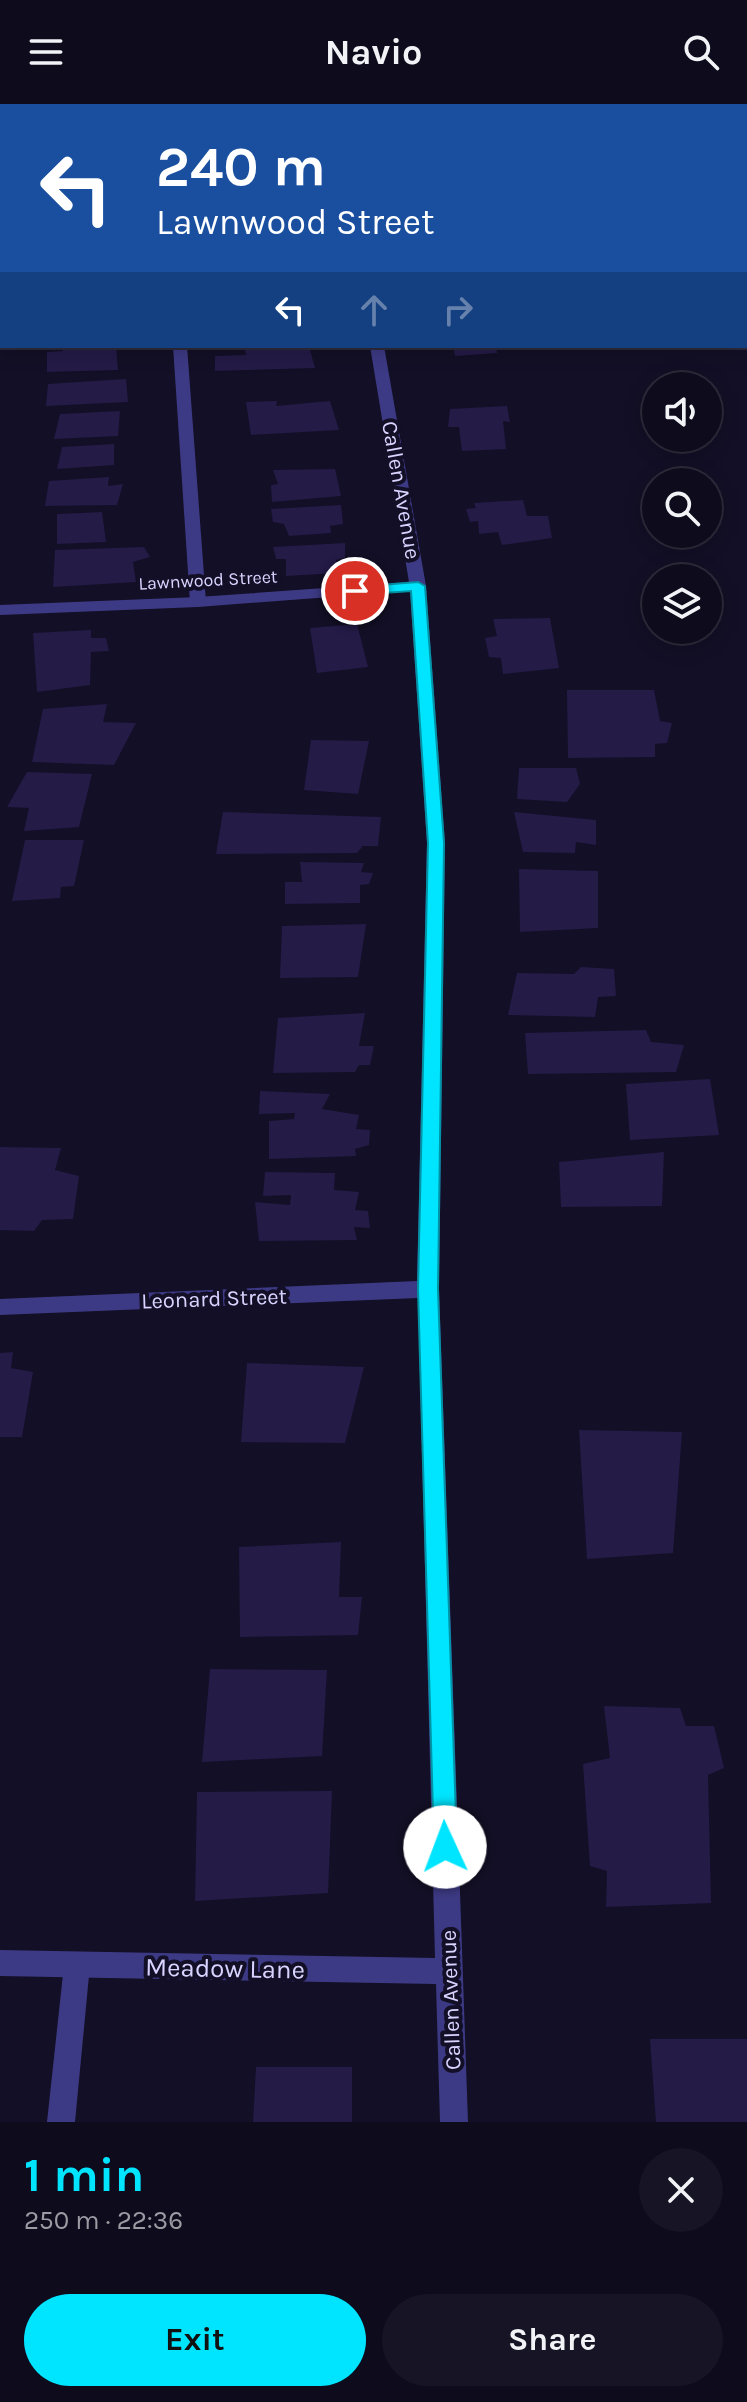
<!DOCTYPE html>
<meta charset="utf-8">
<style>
body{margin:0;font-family:Karla,sans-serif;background:#171425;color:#f1f3f6;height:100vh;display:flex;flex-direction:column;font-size:30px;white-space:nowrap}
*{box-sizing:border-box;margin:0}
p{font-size:26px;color:#9b9ba3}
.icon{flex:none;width:44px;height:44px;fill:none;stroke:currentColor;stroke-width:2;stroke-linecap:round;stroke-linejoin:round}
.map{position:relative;height:2018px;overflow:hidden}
.side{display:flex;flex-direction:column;background:#0e0b1c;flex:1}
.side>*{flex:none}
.guide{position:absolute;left:0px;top:0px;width:748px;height:244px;box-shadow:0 4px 20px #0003,0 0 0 2px #2e2b3b;background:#1a4fa0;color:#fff;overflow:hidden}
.buttons{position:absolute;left:642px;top:268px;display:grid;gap:16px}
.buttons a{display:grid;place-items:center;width:80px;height:80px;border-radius:50%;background:#0e0b1c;box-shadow:0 4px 20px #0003,0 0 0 2px #2e2b3b;font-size:40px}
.pin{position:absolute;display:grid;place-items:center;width:68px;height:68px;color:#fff;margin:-34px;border:4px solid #fff;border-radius:50%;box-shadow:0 2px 8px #0007}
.me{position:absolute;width:88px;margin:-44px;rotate:358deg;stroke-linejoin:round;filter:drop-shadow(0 0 6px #0008)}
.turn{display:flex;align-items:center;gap:28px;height:168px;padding:0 24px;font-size:36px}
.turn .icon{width:104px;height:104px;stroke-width:2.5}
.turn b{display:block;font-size:56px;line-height:68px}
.lanes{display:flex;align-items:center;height:76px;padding:0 24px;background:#0003;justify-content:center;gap:40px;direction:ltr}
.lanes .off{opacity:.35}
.round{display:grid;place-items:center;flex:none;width:84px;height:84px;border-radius:42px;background:#171425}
.headline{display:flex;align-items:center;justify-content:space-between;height:136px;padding:0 24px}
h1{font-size:48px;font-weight:700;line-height:60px;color:#00e5ff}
.button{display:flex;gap:16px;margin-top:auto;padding:16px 24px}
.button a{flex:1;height:92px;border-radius:48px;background:#00e5ff;color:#111;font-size:32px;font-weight:700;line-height:92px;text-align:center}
.button a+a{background:#171425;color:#f1f3f6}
header{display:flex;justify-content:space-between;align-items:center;height:104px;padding:0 24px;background:#0e0b1c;font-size:36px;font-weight:700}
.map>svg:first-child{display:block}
.building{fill:#241b47}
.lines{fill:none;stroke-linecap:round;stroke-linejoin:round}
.service{fill:#3d3a85;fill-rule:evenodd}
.minor{fill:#3d3a85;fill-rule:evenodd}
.primary{fill:#c25bff;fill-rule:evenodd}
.route{fill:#00e5ff;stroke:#0095a6;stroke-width:2}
.labels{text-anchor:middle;stroke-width:8;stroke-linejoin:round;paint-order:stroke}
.far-street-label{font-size:18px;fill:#d9d4ff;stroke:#130f26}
.street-label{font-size:22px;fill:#d9d4ff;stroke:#130f26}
.near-street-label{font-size:26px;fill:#d9d4ff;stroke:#130f26}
</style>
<header><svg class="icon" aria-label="menu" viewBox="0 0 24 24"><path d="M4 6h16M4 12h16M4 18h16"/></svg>Navio<svg class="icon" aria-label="search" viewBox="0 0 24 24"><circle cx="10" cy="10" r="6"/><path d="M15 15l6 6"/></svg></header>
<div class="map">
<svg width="747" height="2018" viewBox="0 0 747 2018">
<rect width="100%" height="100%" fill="#130f26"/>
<!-- building -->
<g class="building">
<path d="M116 242 118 266 47 268V248L63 247 62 243Z"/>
<path d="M244 242H309L315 264 215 267V252L246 251Z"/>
<path d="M453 242H496L497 249 455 252Z"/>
<path d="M126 275 128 298 46 302 48 280Z"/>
<path d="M277 297 276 302 330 297 339 326 251 331 246 298Z"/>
<path d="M507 302 510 318 503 317 506 345 462 347 459 323H448L450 305Z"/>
<path d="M120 307 118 332 54 335 60 310Z"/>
<path d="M114 340V361L57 365 62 343Z"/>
<path d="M335 365 341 392 272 398 271 381 278 380 273 366Z"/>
<path d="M109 373 108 382 123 380 117 401 45 402 49 377Z"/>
<path d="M523 396 527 412H548L552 434 502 441 498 428 479 430 478 417 470 418 466 405 476 404 474 399Z"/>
<path d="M341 401 343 420 330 422 331 429 289 432 284 420 273 418 271 405Z"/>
<path d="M102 408 106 438 57 440V410Z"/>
<path d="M345 439V454L336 456 339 469 286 472V455H276L273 443Z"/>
<path d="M144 443 150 453 133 458 136 478 53 483 55 446Z"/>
<path d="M550 514 559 564 503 570 501 554 489 553 485 534 497 532 493 515Z"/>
<path d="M357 520 368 563 317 569 310 524Z"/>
<path d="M91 526V534H106L109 547 91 548 90 581 37 588 33 529Z"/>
<path d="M567 586H654L660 617 672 619 667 639 655 640V653L568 654Z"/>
<path d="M107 600 103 618 136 619 114 661 32 658 43 605Z"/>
<path d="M311 636 369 637 358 690 304 686Z"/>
<path d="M519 664H576L580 680 567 698 517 695Z"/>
<path d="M27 668 92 670 79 723 24 727 29 704 7 703Z"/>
<path d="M223 708 381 713 378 742H363L357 749 216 750Z"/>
<path d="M514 708 596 716V741L576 738 575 749 523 748Z"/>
<path d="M25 736H84L74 782 61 783 60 794 12 797Z"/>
<path d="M300 758 364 759 361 768 373 769 369 780 360 781V799L285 800V778H302Z"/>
<path d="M519 765 598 767V824L520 828Z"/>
<path d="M366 820 358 873 280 874 282 822Z"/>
<path d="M581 863 614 865 616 892 598 893 595 913 508 911 517 869 574 870Z"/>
<path d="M365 909 359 942H374L370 961H359L355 968 273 969 278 914Z"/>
<path d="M646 926 651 938 684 941 676 968 528 970 525 929Z"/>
<path d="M710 975 719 1031 630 1036 626 980Z"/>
<path d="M260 987 330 990 322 1005 359 1011 356 1025 370 1026 369 1041 355 1045 356 1052 269 1055V1017L294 1015 295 1009 259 1010Z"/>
<path d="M0 1043 61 1044 55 1066 79 1072 73 1115 42 1116 34 1127 0 1126Z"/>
<path d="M664 1048 662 1102 561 1103 559 1058Z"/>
<path d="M265 1068 335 1069 334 1086 359 1088 355 1106 368 1107 370 1124 354 1123 357 1136 259 1137 255 1098 290 1101 291 1091 263 1092Z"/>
<path d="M13 1248 11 1264 33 1268 22 1333H0V1249Z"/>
<path d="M247 1259 364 1263 345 1339 241 1338Z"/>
<path d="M579 1326 682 1328 673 1449 587 1455Z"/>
<path d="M341 1438 339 1493H362L358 1531 240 1533 239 1443Z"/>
<path d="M210 1565 327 1566 322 1652 202 1658Z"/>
<path d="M604 1602 680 1604 686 1622H714L724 1664 708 1671 711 1799 606 1803 607 1767 590 1762 583 1660 610 1654Z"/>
<path d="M332 1687 328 1789 195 1797 197 1688Z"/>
<path d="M650 1935H747V2018H656Z"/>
<path d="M256 1963H352V2018H253Z"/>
</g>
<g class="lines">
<!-- service -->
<g class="service">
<path d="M747 0 746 4 727 1 728 0Z"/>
<path d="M173 242H187L206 498 198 503 190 498Z"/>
<path d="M77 1848 87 1852 90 1861 75 2018H47L64 1861 67 1852Z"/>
</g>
<!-- minor -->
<g class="minor">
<rect x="4" y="0" width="12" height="2"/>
<path d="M304 0H316L317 2H305Z"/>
<path d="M2 94V125L0 126V95Z"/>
<path d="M370 242H384L426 482 445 739 439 1185 468 2018H440L436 1880 0 1872V1846L435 1854 418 1194 0 1211V1195L417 1177 427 739 410 487 198 503 0 511V501L198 493 409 478Z"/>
</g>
<!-- primary -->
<g class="primary">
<path d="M615 0H628L629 2H617Z"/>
<path d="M663 0H677L678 2H665Z"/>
<path d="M746 68 747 69V77L746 76Z"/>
<rect x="746" y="127" width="1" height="9"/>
</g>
</g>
<!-- route -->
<path class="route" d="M418 478 425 482 444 739 438 1185 457 1743 454 1751 445 1754 437 1751 434 1743 418 1185 428 739 411 487 355 491 348 487 355 483Z"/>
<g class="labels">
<!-- far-street labels -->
<g class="far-street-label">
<text transform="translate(208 476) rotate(-3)" y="6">Lawnwood Street</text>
</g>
<!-- street labels -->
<g class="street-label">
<text transform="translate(402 386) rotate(80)" y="8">Callen Avenue</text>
<text transform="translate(214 1194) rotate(-2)" y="8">Leonard Street</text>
<text transform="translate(450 1896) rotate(-92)" y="8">Callen Avenue</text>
</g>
<!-- near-street labels -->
<g class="near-street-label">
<text transform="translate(225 1864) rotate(1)" y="9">Meadow Lane</text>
</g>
</g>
</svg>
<div class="buttons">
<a><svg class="icon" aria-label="sound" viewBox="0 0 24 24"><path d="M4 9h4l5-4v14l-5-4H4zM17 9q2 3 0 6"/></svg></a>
<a><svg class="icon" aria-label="search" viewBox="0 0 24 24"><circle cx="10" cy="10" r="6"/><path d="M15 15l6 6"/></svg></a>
<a><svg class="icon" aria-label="layers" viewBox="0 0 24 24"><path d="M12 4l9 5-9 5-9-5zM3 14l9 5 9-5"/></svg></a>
</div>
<div class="pin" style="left:355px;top:487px;background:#d93025"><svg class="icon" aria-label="arrive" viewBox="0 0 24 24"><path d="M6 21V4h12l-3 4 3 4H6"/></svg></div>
<svg class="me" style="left:445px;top:1743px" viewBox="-20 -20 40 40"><circle r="19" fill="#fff"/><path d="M0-13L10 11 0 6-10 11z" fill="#00e5ff"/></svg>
<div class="guide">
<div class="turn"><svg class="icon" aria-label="left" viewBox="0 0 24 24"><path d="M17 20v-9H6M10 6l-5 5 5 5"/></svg><div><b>240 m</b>Lawnwood Street</div></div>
<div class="lanes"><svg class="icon" aria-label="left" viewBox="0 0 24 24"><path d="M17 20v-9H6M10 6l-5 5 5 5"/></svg><svg class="icon off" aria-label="ahead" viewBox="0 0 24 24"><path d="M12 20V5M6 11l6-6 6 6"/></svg><svg class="icon off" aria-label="right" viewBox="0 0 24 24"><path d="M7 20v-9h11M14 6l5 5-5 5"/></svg></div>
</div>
</div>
<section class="side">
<div class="headline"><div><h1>1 min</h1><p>250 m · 22:36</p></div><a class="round"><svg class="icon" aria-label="close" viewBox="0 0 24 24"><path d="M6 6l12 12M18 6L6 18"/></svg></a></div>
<div class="button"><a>Exit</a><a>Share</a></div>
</section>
